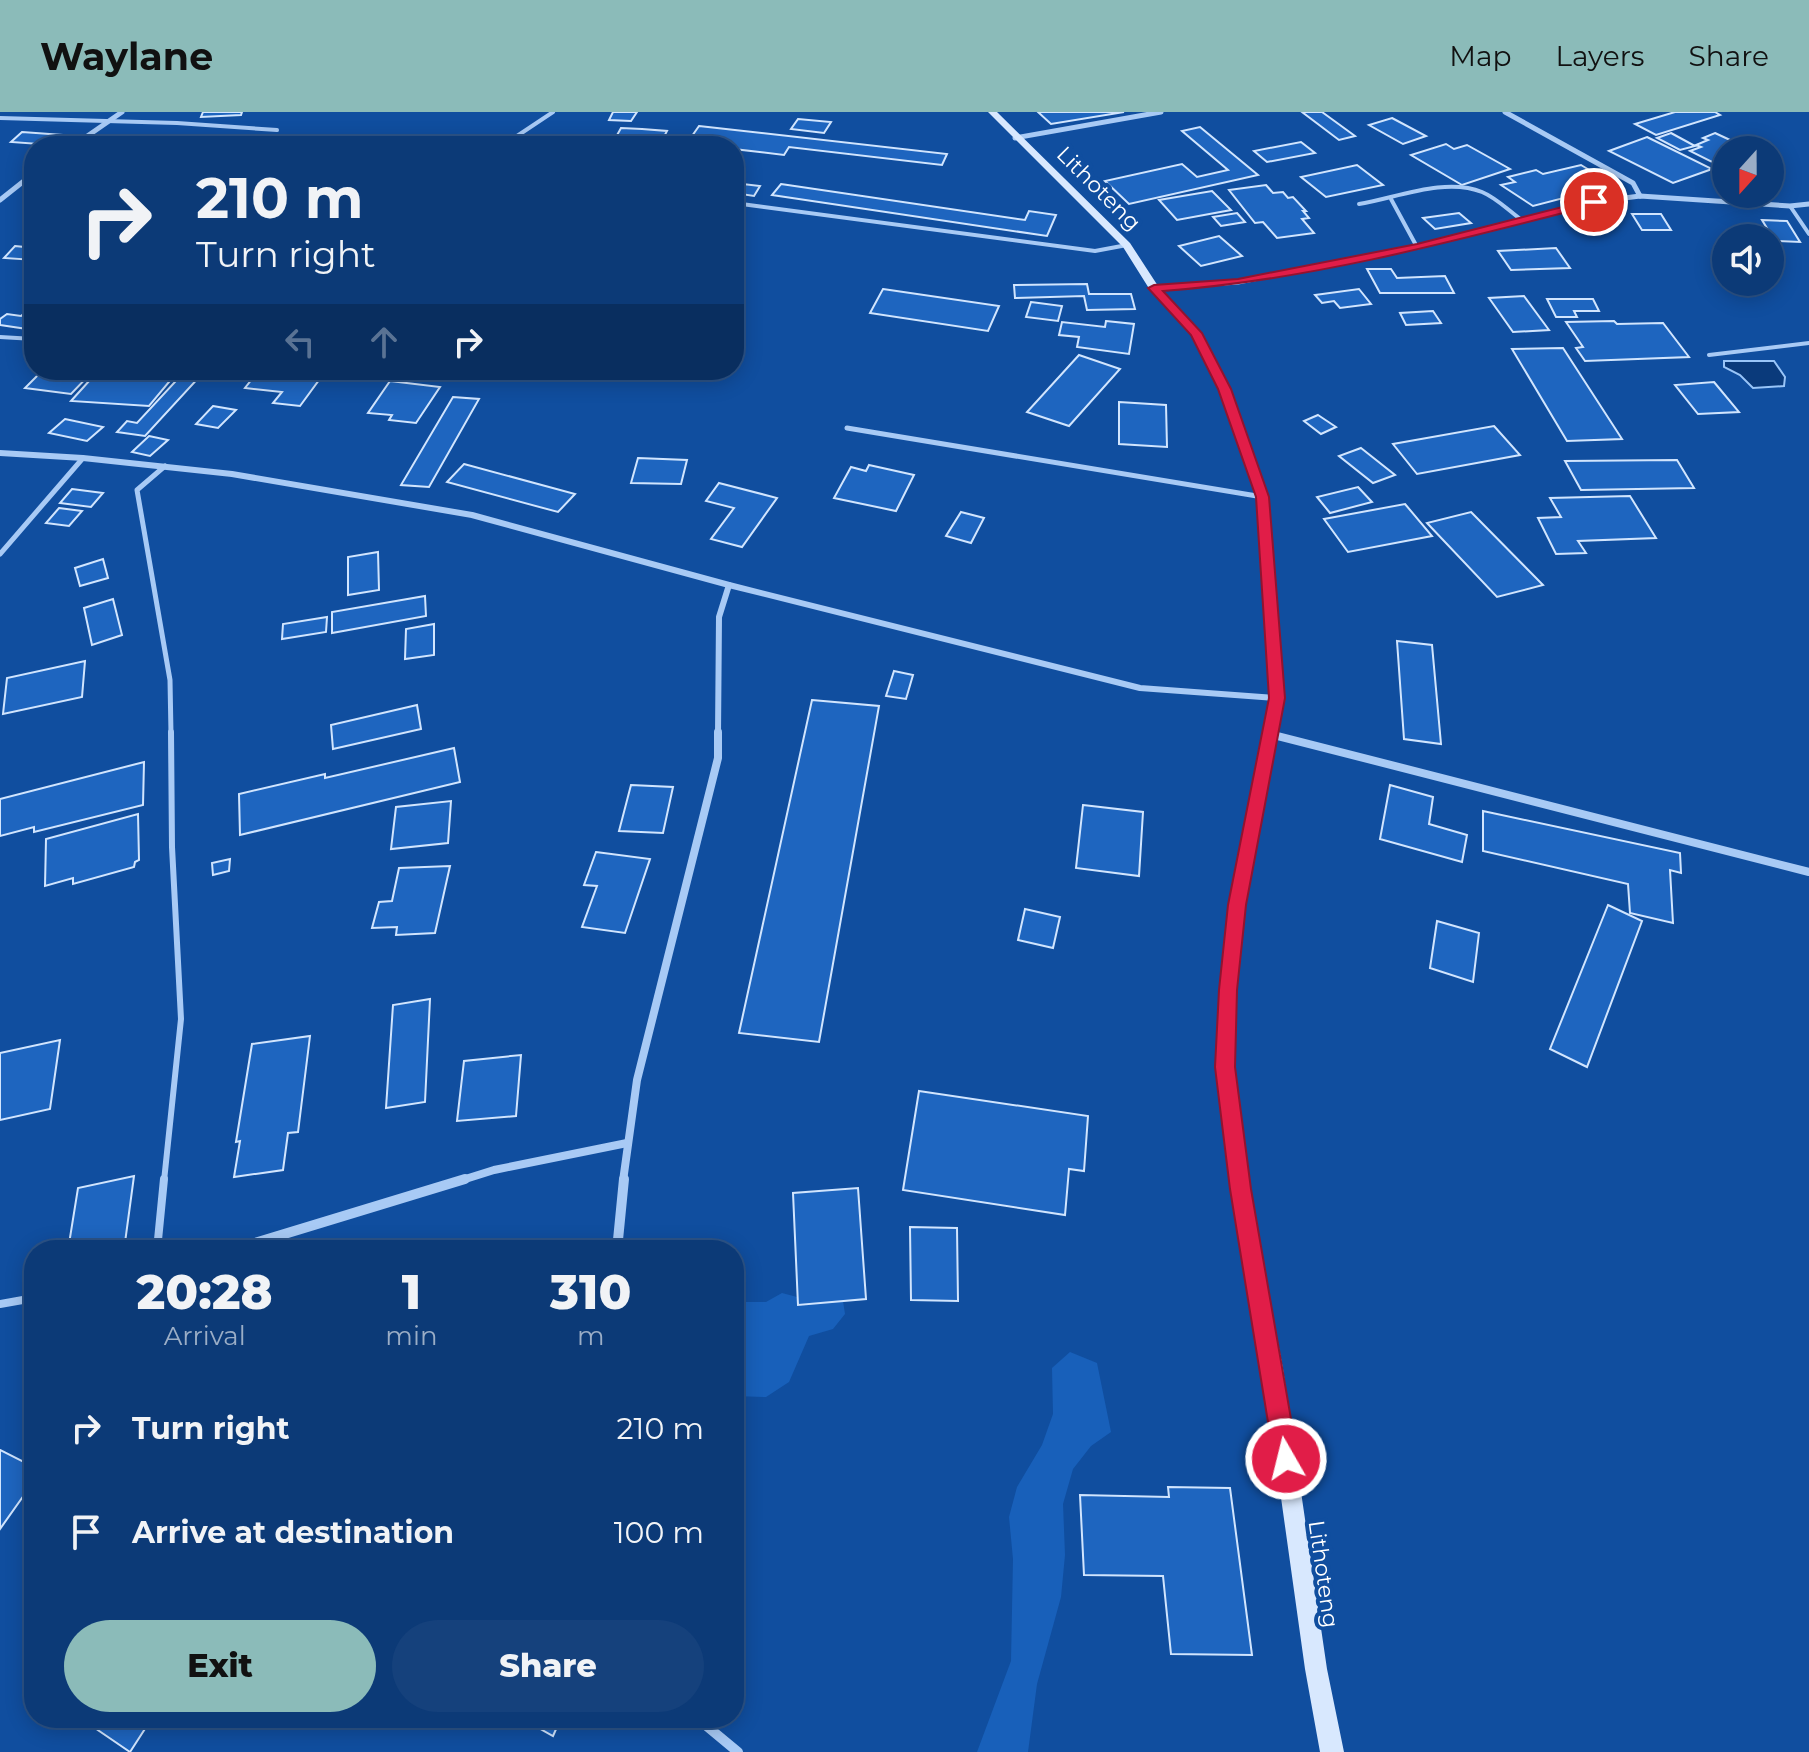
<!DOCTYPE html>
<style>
body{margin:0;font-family:Montserrat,sans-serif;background:#15417c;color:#f1f3f6;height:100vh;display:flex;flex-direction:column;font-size:30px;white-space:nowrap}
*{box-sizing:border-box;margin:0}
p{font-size:26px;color:#9aadc6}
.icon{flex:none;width:44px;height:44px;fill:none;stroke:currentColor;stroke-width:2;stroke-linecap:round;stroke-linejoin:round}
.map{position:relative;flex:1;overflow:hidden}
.panel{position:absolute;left:24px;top:1128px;width:720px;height:488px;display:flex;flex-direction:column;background:#0c3a77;border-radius:32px;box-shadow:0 4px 20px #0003,0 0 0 2px #2c5489}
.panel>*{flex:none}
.top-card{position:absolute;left:24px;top:24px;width:720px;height:244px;border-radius:32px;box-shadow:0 4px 20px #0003,0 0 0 2px #2c5489;background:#0c3a77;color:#f1f3f6;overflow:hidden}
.needle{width:52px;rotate:201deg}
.controls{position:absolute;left:1712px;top:24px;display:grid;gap:16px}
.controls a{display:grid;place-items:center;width:72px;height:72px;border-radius:50%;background:#0c3a77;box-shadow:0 4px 20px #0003,0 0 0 2px #2c5489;font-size:40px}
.pin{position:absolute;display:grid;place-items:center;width:68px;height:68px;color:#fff;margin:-34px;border:4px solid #fff;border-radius:50%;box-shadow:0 2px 8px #0007}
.me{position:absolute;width:88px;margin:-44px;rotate:352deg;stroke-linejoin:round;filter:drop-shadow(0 0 6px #0008)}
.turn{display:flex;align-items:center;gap:28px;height:168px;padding:0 40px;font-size:36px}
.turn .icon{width:104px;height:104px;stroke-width:2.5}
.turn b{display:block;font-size:56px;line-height:68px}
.lanes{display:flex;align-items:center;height:76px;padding:0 40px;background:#0003;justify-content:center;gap:40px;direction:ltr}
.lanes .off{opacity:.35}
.eta{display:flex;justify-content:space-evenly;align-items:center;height:136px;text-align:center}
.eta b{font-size:48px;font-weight:800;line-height:56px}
.button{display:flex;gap:16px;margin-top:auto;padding:16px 40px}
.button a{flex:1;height:92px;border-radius:48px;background:#8bbbb9;color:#111;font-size:32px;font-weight:800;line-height:92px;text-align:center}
.button a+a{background:#15417c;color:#f1f3f6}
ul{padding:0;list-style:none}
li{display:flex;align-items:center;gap:24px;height:104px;padding:0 40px}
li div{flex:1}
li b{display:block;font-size:30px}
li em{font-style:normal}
header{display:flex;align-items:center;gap:48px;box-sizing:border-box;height:112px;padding:0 40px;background:#8bbbb9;color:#111}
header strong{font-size:38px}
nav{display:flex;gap:44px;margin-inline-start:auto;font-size:28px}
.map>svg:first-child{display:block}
.green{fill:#1860ba}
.water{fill:#0a3a7b;stroke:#99c5f8;stroke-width:2}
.building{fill:#1e65bf;stroke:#d1e5fe;stroke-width:2}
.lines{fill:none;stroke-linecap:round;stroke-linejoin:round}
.lane-far3{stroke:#a8caf5;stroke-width:4}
.lane-far2{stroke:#a8caf5;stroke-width:5}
.lane-far1{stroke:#a8caf5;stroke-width:6}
.lane{stroke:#a8caf5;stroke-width:8}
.street-far3{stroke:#a8caf5;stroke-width:5}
.street-far2{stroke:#a8caf5;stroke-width:6}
.street-far1{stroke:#a8caf5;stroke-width:8}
.street{stroke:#a8caf5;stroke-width:10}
.secondary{fill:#d8e8fe;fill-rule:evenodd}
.route{fill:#e11d48;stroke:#92132f;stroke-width:2}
.labels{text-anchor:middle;stroke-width:8;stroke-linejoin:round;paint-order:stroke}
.street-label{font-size:22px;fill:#fff;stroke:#104e9f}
</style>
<header>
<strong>Waylane</strong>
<nav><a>Map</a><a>Layers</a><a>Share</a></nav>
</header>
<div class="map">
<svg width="1809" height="1640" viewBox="0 0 1809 1640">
<rect width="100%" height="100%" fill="#104e9f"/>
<!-- green -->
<g class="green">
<path d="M782 1181 797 1185 798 1193 843 1189 845 1202 833 1217 809 1224 789 1270 766 1285 734 1284V1190H766Z"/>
<path d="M1070 1240 1097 1251 1111 1320 1091 1334 1073 1357 1063 1392 1065 1443 1061 1485 1037 1572 1028 1640H977L1011 1549 1013 1447 1009 1405 1017 1375 1042 1333 1053 1302 1052 1256Z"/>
</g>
<!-- water -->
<path class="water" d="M1724 249H1774L1785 265 1784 274 1753 276 1740 263 1724 255Z"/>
<!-- building -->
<g class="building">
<path d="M203 0H242L241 3 201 5Z"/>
<path d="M613 0H637L631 9 609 8Z"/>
<path d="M1038 0H1124L1051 12Z"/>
<path d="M1302 0H1322L1355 24 1339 28Z"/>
<path d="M1675 0H1715L1720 3 1656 23 1635 12Z"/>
<path d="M1392 6 1426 24 1403 32 1369 13Z"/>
<path d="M798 7 831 10 824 21 791 17Z"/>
<path d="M699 14 947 42 942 53 789 35 784 43 734 37V34H685Z"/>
<path d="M1200 15 1258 63 1129 92 1105 69 1182 52 1197 65 1228 58 1182 19Z"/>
<path d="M621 16 642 17 667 19 659 34H611Z"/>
<path d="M22 20 78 24 67 34 11 30Z"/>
<path d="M1671 21 1695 34 1680 38 1657 26Z"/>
<path d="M1715 21 1743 34 1726 38V53L1722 55 1690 39 1701 35 1696 33 1708 28 1703 26Z"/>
<path d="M350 25 367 27 360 34H284L289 29 342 34Z"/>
<path d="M1647 25 1712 57 1673 71 1609 39Z"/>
<path d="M1301 30 1315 41 1267 50 1254 39Z"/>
<path d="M1446 32 1454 37 1467 33 1510 57 1462 73 1411 43Z"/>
<path d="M1357 53 1383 73 1326 85 1301 65Z"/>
<path d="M1581 53 1614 73 1533 94 1501 73 1515 70 1508 65 1536 58 1543 62Z"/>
<path d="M734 71 760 74 754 84 734 81Z"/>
<path d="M781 72 1025 108 1029 99 1056 103 1047 124 772 83Z"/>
<path d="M1266 73 1273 81 1283 80 1288 86 1293 85 1306 99H1303L1309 106 1302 107 1314 121 1277 126 1263 110 1255 111 1229 78Z"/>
<path d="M1212 79 1231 98 1177 108 1159 88Z"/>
<path d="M1237 101 1245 110 1221 114 1213 105Z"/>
<path d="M1459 101 1471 111 1435 117 1423 106Z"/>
<path d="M1632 102H1661L1671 118H1642Z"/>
<path d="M1762 108 1787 109 1800 130 1775 129Z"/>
<path d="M1219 124 1242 144 1201 154 1179 134Z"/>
<path d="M15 134 34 136V148L4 146Z"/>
<path d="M1556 136 1570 156 1511 158 1498 139Z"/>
<path d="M1367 157H1391L1397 166 1445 164 1454 181H1380Z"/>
<path d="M1087 172 1089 182H1131L1135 197 1087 198 1084 184 1015 186 1014 173Z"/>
<path d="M883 177 999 194 988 219 870 201Z"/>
<path d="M1359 177 1371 192 1340 196 1334 189 1322 191 1315 183Z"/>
<path d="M1524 184 1549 218 1513 220 1489 186Z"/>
<path d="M1547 187H1593L1599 199H1574L1577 205H1556Z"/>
<path d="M1031 190 1062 194 1058 209 1026 205Z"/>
<path d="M34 193V218L0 213V207L7 202 21 204Z"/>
<path d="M1433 199 1441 211 1406 213 1400 201Z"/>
<path d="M1106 209 1134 212 1129 242 1077 235 1079 225 1059 223 1062 210 1105 215Z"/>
<path d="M1614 209 1617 212 1663 211 1689 245 1585 249 1576 236 1583 235 1566 210Z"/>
<path d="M1563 236 1622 327 1567 329 1512 237Z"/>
<path d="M1079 243 1120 257 1069 314 1027 300Z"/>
<path d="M43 258H94L71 282 25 276Z"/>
<path d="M99 258H179L149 294 71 289Z"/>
<path d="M186 258 203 261 145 324 117 320 127 309 137 311Z"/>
<path d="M256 262 319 268 300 294 273 291 282 280 245 276Z"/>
<path d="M390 269 440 275 416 311 389 308 392 303 368 301Z"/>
<path d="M1714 270 1739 300 1698 302 1675 273Z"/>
<path d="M453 285 479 287 429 375 401 373Z"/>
<path d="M1119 290 1166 293 1167 335 1119 332Z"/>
<path d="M213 294 236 298 218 316 196 312Z"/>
<path d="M1318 303 1336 315 1321 322 1304 309Z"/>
<path d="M65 307 103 315 87 329 49 321Z"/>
<path d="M1494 314 1520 343 1417 362 1393 332Z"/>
<path d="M149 324 168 328 150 344 132 340Z"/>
<path d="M1361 336 1395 363 1373 371 1339 344Z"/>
<path d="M638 346 687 348 681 372 631 371Z"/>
<path d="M1677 348 1694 376 1581 378 1565 349Z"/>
<path d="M464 352 575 382 558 400 447 370Z"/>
<path d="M869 353 914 363 896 399 834 386 851 355 866 359Z"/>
<path d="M719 371 777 386 742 435 711 427 734 396 706 389Z"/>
<path d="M1358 375 1372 390 1330 401 1317 385Z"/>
<path d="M72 377 103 381 91 395 60 391Z"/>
<path d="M1630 384 1656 426 1578 429 1586 441 1556 442 1538 406 1561 405 1550 386Z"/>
<path d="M1405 392 1432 424 1348 440 1324 407Z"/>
<path d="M59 396 82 399 69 414 46 411Z"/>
<path d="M961 400 984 406 971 431 946 424Z"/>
<path d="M1471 400 1543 473 1497 485 1427 411Z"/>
<path d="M378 440 379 478 348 483V445Z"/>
<path d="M103 447 108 466 80 474 75 456Z"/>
<path d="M425 484 426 504 332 521V500Z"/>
<path d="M113 487 122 523 92 533 84 496Z"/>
<path d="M327 505 326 520 282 527 283 512Z"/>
<path d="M434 512V543L405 547 406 517Z"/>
<path d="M1397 529 1432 533 1441 632 1404 627Z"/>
<path d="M85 549 82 585 3 602 7 566Z"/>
<path d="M894 559 913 563 906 587 886 584Z"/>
<path d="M812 588 879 594 819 930 739 921Z"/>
<path d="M417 593 421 617 333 637 331 613Z"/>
<path d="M454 636 460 670 240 723 239 682 325 662V666Z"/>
<path d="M144 650 143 693 34 720V715L0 724V687Z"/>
<path d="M631 673 673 675 663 721 619 719Z"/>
<path d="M1390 673 1433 685 1429 712 1467 723 1462 750 1380 727Z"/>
<path d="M451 689 448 731 391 737 396 695Z"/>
<path d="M1083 693 1143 700 1139 764 1076 756Z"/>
<path d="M1483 699 1680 741 1681 761 1670 758 1673 811 1630 801 1628 772 1483 739Z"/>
<path d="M138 702 139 748 135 750 134 755 73 772V766L45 774 46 727Z"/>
<path d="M596 740 650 747 625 821 582 815 597 774 584 773Z"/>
<path d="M230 747 229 759 213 763 212 751Z"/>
<path d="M450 754 435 821 396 823 397 815 372 816 379 790 392 789 399 756Z"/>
<path d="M1608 793 1642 809 1587 955 1550 937Z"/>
<path d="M1025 797 1060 805 1053 836 1018 828Z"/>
<path d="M1437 809 1479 821 1473 870 1430 856Z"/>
<path d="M430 887 425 990 386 996 393 893Z"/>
<path d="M310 924 298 1020 288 1021 283 1058 234 1065 240 1029 236 1030 252 932Z"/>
<path d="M60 928 50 997 0 1008V941Z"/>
<path d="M521 943 516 1004 457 1009 464 949Z"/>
<path d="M919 979 1088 1004 1084 1059 1069 1057 1065 1103 903 1078Z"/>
<path d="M134 1064 124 1138H68L78 1076Z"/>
<path d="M858 1076 866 1187 798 1193 793 1081Z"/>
<path d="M910 1115 957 1116 958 1189 911 1188Z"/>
<path d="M0 1338 34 1355V1369L0 1417Z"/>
<path d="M1168 1375 1230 1376 1252 1543 1171 1542 1163 1464 1084 1463 1080 1383 1169 1385Z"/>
<path d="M93 1606H152L130 1640 89 1612Z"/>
<path d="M521 1606H561L553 1624Z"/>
</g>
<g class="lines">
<!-- lane-far3 -->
<g class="lane-far3">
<path d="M0 6 177 11 277 18"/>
<path d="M502 34 553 0"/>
<path d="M1391 87 1417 135"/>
<path d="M734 91 1095 139 1127 133"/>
<path d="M1359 92C1396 86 1445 65 1482 80 1497 86 1510 100 1523 109"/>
<path d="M1790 94 1809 122"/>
<path d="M0 225 34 227"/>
<path d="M1709 243 1809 231"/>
</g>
<!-- lane-far2 -->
<g class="lane-far2">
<path d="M847 316 1263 385"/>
<path d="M165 354 137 378 170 568 171 622"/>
<path d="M0 442 83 346"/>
</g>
<!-- lane-far1 -->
<path class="lane-far1" d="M164 1069 181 907 172 735 171 620"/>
<!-- lane -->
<g class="lane">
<path d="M157 1138 164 1067"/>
<path d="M0 1192 34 1186"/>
</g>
<!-- street-far3 -->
<g class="street-far3">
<path d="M1505 0 1633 71 1640 84"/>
<path d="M1015 26 1161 0"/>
<path d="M73 34 122 0"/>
<path d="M0 88 34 61"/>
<path d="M1154 176 1238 170 1417 135 1594 90 1640 84 1790 94 1809 92"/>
</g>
<!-- street-far2 -->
<g class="street-far2">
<path d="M0 341 83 346 232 362 472 403 729 473 1140 576 1277 586"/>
<path d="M718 622 719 505 729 473"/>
</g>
<!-- street-far1 -->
<g class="street-far1">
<path d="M1270 622 1809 760"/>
<path d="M459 1069 494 1058 627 1031"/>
<path d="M623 1069 637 968 718 646V620"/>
</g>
<!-- street -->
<g class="street">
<path d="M232 1138 465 1067"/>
<path d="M617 1138 624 1067"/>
<path d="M697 1606 738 1640"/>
</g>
<!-- secondary -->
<path class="secondary" d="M988 0H997L1130 131 1158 174 1200 219 1230 277 1269 385 1284 586 1245 793 1236 878 1234 955 1249 1077 1283 1257 1327 1557 1344 1640H1320L1305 1557 1263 1257 1231 1077 1216 955 1220 878 1229 793 1270 586 1257 385 1218 277 1191 222 1150 178 1123 135Z"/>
</g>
<!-- route -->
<path class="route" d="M1594 87 1598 88V92C1455 129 1311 168 1163 179L1202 221 1231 277 1269 385 1285 586 1246 793 1237 878 1235 955 1251 1077 1298 1347 1294 1356 1286 1359 1277 1356 1274 1347 1230 1077 1215 955 1219 878 1228 793 1269 586 1256 385 1218 277 1191 223 1148 176 1154 173 1238 167 1417 132Z"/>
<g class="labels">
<!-- street labels -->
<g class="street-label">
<text transform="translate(1099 76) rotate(45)" y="8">Lithoteng</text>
<text transform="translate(1324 1462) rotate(82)" y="8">Lithoteng</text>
</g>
</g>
</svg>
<div class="controls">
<a><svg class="needle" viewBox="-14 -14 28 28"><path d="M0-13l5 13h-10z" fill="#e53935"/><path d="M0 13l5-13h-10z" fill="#9aadc6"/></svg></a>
<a><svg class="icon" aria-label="sound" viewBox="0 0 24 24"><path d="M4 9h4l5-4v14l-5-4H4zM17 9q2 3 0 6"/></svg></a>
</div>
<div class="pin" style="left:1594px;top:90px;background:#d93025"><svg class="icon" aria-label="arrive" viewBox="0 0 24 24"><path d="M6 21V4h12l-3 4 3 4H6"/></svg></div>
<svg class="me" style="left:1286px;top:1347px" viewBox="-20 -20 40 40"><circle r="17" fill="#e11d48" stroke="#fff" stroke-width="3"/><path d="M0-11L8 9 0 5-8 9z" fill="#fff"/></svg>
<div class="top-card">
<div class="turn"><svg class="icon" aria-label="right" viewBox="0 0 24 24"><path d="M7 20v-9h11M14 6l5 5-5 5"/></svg><div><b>210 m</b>Turn right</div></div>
<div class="lanes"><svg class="icon off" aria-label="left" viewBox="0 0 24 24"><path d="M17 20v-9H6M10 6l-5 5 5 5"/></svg><svg class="icon off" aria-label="ahead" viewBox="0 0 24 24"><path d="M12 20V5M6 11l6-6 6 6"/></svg><svg class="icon" aria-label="right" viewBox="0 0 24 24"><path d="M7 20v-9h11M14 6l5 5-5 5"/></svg></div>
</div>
<section class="panel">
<div class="eta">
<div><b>20:28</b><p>Arrival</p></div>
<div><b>1</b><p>min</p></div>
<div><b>310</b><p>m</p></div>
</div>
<ul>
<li><svg class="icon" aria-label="right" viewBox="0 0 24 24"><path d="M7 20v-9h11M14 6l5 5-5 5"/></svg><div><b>Turn right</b></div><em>210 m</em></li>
<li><svg class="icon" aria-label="arrive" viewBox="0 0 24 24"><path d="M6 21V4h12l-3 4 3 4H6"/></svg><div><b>Arrive at destination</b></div><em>100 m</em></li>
</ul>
<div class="button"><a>Exit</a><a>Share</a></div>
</section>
</div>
